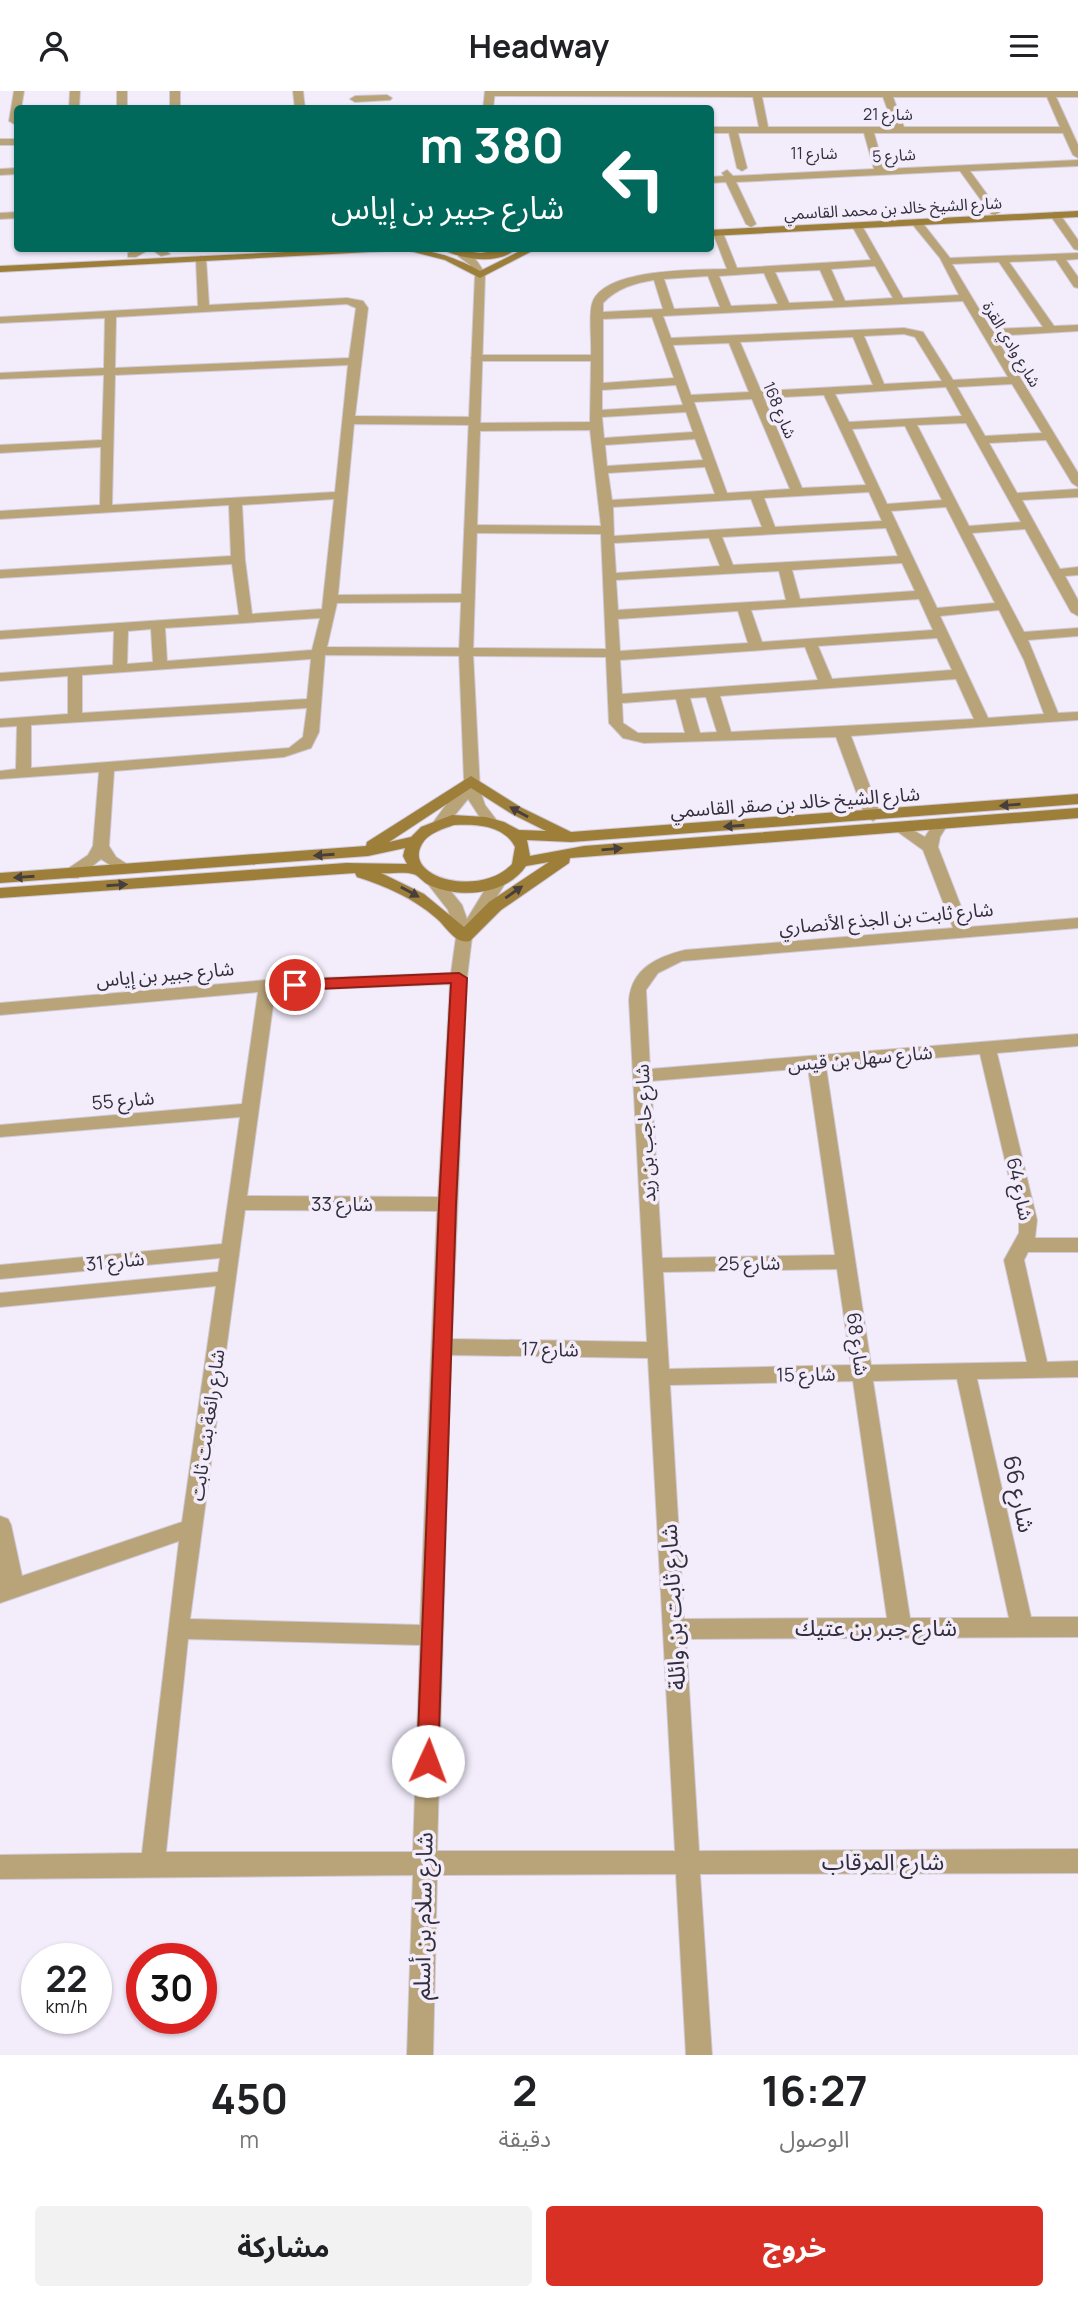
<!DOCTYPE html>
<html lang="ar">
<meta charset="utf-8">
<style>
body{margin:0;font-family:Manrope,"Noto Sans Arabic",sans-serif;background:#f2f2f2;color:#202124;direction:rtl;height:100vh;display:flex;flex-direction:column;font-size:26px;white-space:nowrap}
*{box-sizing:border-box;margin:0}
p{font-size:23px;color:#757577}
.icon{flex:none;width:38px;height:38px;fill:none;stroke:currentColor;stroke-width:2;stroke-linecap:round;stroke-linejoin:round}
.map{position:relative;height:1964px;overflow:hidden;direction:ltr}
.panel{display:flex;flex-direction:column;background:#fff;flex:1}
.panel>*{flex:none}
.guide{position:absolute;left:14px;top:14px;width:700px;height:147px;border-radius:7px;box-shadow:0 2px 5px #0004;direction:rtl;background:#00695c;color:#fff;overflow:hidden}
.speed{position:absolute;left:21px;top:1852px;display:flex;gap:14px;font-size:35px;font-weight:700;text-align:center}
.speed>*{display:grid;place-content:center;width:91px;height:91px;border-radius:50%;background:#fff;box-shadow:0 2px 5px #0004;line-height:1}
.speed small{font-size:18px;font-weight:400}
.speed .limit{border:10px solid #d22;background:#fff;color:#111}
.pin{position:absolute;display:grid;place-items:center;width:60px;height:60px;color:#fff;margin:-30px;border:4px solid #fff;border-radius:50%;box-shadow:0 2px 7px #0007}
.me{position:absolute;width:77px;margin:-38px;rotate:2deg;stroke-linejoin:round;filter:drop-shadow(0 0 5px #0008)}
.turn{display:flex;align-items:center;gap:24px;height:147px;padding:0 35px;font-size:32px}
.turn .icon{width:91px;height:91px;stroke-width:2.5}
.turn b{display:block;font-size:49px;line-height:60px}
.eta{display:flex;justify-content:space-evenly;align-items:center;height:119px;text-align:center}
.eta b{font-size:42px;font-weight:700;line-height:49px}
.button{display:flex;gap:14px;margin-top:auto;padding:14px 35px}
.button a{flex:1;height:80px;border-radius:7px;background:#d93025;color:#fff;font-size:28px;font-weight:700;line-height:80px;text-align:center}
.button a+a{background:#f2f2f2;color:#202124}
header{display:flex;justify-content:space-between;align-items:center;height:91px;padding:0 35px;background:#fff;font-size:32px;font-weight:700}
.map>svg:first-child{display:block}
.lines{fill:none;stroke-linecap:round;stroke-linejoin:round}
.minor-casing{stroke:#d0cad8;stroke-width:2}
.tertiary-casing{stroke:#d0cad8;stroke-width:2}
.secondary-casing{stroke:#d0cad8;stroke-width:2}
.minor{fill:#b9a479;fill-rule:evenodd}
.tertiary{fill:#b9a479;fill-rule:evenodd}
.secondary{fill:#9d7f3a;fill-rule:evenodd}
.oneway{fill:#483e3b}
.route{fill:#d93025;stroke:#8d1f18;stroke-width:2}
.labels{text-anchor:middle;stroke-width:7;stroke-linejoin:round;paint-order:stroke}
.far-street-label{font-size:16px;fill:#332e3b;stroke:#f2ecfb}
.street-label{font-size:19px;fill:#332e3b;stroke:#f2ecfb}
.near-street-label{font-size:23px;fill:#332e3b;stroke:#f2ecfb}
</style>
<header><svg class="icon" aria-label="menu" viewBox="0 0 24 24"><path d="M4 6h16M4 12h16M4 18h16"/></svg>Headway<svg class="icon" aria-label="person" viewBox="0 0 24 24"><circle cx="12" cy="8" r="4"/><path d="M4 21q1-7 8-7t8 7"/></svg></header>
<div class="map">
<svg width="1078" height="1964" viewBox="0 0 1078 1964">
<rect width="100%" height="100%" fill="#f2ecfb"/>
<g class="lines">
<!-- minor casing -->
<g class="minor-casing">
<g id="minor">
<path d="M14 0H24L21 18H18V32L14 33 9 30Z"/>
<path d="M70 0H80L79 18H69Z"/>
<rect x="117" y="0" width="10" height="18"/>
<rect x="170" y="0" width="10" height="18"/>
<path d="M293 0H303L305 18H295Z"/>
<path d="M490 0H1078V6H1056L1078 54V67L1073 64 1063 42H874L884 78 1078 69V75L970 80 1000 121 995 124 991 123 960 80 736 91 756 133 751 136 746 133 726 91 710 92V86L724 85 722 82 727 79 733 85 874 78 864 42H738L747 77 742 80 737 77 729 42H710V36H759L753 6 487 5 485 3ZM762 6H883L894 36H768ZM893 6H1047L1060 36H904Z"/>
<path d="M387 4 392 7 390 9 355 11 350 8 355 5Z"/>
<rect x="0" y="48" width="18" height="6"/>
<path d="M18 77V83L0 84V78Z"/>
<path d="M18 121V127L0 128V122Z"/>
<path d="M1055 121 1059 122 1078 149V159L1074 158 1050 124Z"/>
<path d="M913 130H921L950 167 1078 162V168L1066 169 1078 186V197L1074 196 1056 169 1009 171 1054 235 1078 234V240L995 245 1078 382V396L1072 392 1046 349 989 352 1017 402 1078 398V406L1022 409 1060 478 1078 476V484L1065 485 1078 509V525L1071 521 1025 438 972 442 1024 541 1078 537V545L1028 549 1058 622 1078 621V629L851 645 881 725 873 730 865 725 836 646 644 652 623 647 609 632 606 566 325 564 319 641 311 657 284 666 114 680 109 755 116 766 136 779 134 782H122L101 768 78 787H66L64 783 66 779 88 764 93 755 99 681 0 688V680L16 678 17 635 0 636V628L68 623V585L0 590V582L113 574 114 540 0 548V540L239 524 232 473 0 487V479L231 465 229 414 0 428V420L100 414 101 356 0 362V354L102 349 104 284 0 288V282L104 277 105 227 0 232V226L198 215 196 168 201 165 206 168 209 214 347 207 363 210 368 217 355 325 474 326 478 327V332L590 331 591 270H477L471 267 477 264H591C592 249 588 221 593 210 607 177 697 179 727 178L713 142 718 139 723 142 737 177 871 169 852 135 861 133 903 207 959 204 940 167 913 134ZM999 171 1043 236 991 238 952 173ZM875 175 893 207 845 210 831 178ZM820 179 834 210 789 212 775 181ZM764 182 778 213 731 215 719 185ZM708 185 720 216 674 218 664 188ZM654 189 663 218 603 221V212C617 197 635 192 654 189ZM963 210 1008 286 953 289 923 241 904 237 671 247 663 225ZM347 213 356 217 349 267 115 277 116 226ZM652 226 674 287 603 292V228ZM904 243 915 246 942 290 884 293 864 245ZM853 246 873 294 761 300 740 251ZM729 252 749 301 691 304 673 254ZM348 274 335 401 112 414 115 284ZM1012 293 1042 342 985 345 957 296ZM676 294 683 314 602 319V299ZM946 296 962 325 849 331 835 303ZM824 304 866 394 802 397 764 307ZM752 308 790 398 727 402 694 311ZM686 321 693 341 604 347 602 326ZM966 332 1021 431 969 435 917 334ZM354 333 470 334V339L474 340 590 339 601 435 470 434 464 438 470 442 601 443 606 558 327 556 337 512 468 511 475 507 468 503 338 504ZM905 335 942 409 887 413 852 338ZM695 348 703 369 607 375 605 354ZM705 376 715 403 612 409 608 382ZM869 401 882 430 775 436 764 407ZM334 408 322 518 252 523 245 469 242 414ZM751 408 762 436 614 445 613 416ZM946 416 995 512 937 517 891 420ZM886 437 898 465 733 474 722 446ZM709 447 720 475 616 482 614 452ZM902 472 915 500 800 508 792 479ZM779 480 786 509 618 519 616 489ZM919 508 933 539 762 551 751 519ZM999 519 1024 569 1044 623 988 627 940 525ZM738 520 748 552 620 560 618 528ZM320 527 312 559 167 570 165 537ZM151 538 153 571 127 573 128 540ZM937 547 952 579 832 588 818 555ZM805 556 818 589 622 603 620 569ZM311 568 307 608 82 622V584ZM956 588 974 628 731 641 720 605ZM706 606 717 641 700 642 690 607ZM676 608 685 642H638L623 632 622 612ZM307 617 303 646 289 657 31 677V634Z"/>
<path d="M138 158H150L136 166H128V162Z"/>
<path d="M151 158H163L170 163 161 165Z"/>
<path d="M940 728 948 733 940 746 938 756 969 836 1078 827V837L682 870 658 882 646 899 650 978 1078 943V955L997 962 1037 1129 1035 1147H1078V1161H1028L1024 1169 1047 1271 1078 1270V1286L977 1288 1031 1526H1078V1546L686 1548 699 1760 1078 1758V1782L700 1783 712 1964H686L676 1783 437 1784 433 1964H407L413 1784 0 1788V1764L142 1762 179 1450 0 1512V1425L8 1428 11 1434 22 1485 182 1431 216 1195 0 1216V1202L218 1181 220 1167 0 1188V1174L222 1153 240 1026 0 1046V1034L242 1013 258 901 0 924V912L267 889 451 882 456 846 448 819 427 792 429 788H441L462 814 467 828 492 787H504L506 791 472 846 467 887 452 1248 647 1251 629 909C632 877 657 866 685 859L953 837 923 759 891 736 899 731 925 746 935 730ZM450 893 438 1106 247 1105 275 900ZM980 963 1019 1129V1142L1004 1169 1027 1271 871 1274 826 976ZM808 977 835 1164 662 1167 651 990ZM245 1119 437 1120 420 1534 190 1528ZM837 1178 851 1274 669 1278 663 1181ZM451 1264 648 1267 675 1760H437ZM957 1288 1009 1527H910L873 1290ZM853 1290 887 1527 684 1528 670 1294ZM188 1548 420 1554 413 1761H166Z"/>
</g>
</g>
<!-- tertiary casing -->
<g class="tertiary-casing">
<g id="tertiary">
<path d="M485 0H495L493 18H483Z"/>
<path d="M458 161C472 159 480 173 485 184L473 562 480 699 485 714 498 731 490 736 485 734 468 708 445 736 440 738 432 733 464 689 459 562 475 184 470 174 458 165Z"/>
</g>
</g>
<!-- secondary casing -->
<g class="secondary-casing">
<g id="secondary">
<path d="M1078 120V126L710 145V139Z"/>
<path d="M348 158C402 158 430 152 480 180L524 158H536L480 187 445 169 406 159 0 181V175Z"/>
<path d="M448 158 481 162 504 158 515 159C497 173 469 169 448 161Z"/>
<path d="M471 685 522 717 571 741 1078 703V713L571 751 527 749 530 765 584 755 1078 717V727L570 767 569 772 501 819 470 850C455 854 446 835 436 827 413 807 386 795 357 786L355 782 0 807V797L346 772 407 773 403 765 405 757 368 765 0 792V782L366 755 367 751ZM471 697 512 723 546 740 519 739 504 731 486 726 452 724 421 736 411 746 389 751ZM454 734C476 733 504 734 515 756L512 773C481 807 402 787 422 753 428 742 443 738 454 734ZM549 771 489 811 464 836 424 803 381 782C390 783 405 780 413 783 418 784 422 790 427 793 457 808 506 805 526 775Z"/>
</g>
</g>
<!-- minor -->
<use href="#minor" class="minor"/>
<!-- tertiary -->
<use href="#tertiary" class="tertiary"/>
<!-- secondary -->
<use href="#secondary" class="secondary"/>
</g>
<!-- one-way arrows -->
<defs><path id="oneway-solid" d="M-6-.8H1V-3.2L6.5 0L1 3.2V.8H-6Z" transform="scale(1.75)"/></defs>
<g class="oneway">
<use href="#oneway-solid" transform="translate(1010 714) rotate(175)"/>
<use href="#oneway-solid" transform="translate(519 721) rotate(-151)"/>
<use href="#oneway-solid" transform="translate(734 735) rotate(176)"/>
<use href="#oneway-solid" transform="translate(612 758) rotate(-5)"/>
<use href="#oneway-solid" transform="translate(324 764) rotate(176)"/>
<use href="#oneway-solid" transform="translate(24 786) rotate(176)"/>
<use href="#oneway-solid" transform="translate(117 794) rotate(-4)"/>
<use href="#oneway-solid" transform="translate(410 801) rotate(29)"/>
<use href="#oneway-solid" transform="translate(514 801) rotate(-35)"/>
</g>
<!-- route -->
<path class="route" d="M459 882 467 887 456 1113 438 1670 435 1677 428 1680 420 1677 417 1670 439 1113 451 892 295 899 287 894 295 889Z"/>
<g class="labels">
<!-- far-street labels -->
<g class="far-street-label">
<text x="888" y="29">شارع 21</text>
<text x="814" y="68">شارع 11</text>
<text transform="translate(894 64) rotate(-3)" y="6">شارع 5</text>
<text transform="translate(893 117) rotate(-3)" y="6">شارع الشيخ خالد بن محمد القاسمي</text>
<text transform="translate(1012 253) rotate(59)" y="6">شارع وادي القرة</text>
<text transform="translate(780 319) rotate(67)" y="6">شارع 168</text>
</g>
<!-- street labels -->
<g class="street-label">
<text transform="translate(795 711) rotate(-4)" y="7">شارع الشيخ خالد بن صقر القاسمي</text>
<text transform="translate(886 827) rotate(-5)" y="7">شارع ثابت بن الجذع الأنصاري</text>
<text transform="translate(165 883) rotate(-5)" y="7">شارع جبير بن إياس</text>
<text transform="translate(860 967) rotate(-5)" y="7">شارع سهل بن قيس</text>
<text transform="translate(123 1009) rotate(-5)" y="7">شارع 55</text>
<text transform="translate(645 1042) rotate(-93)" y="7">شارع حاجب بن زيد</text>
<text transform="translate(1020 1098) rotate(78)" y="7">شارع 64</text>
<text x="342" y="1120">شارع 33</text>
<text transform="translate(115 1170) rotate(-6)" y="7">شارع 31</text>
<text transform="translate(749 1172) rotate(-1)" y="7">شارع 25</text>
<text transform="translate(858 1253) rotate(82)" y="7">شارع 68</text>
<text transform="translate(550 1258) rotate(1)" y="7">شارع 17</text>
<text transform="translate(806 1283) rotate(-1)" y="7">شارع 15</text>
<text transform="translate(207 1334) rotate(-82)" y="7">شارع رائعة بنت ثابت</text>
</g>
<!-- near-street labels -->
<g class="near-street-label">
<text transform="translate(1019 1403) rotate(78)" y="8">شارع 66</text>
<text transform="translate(673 1516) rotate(-93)" y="8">شارع ثابت بن وائلة</text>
<text x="876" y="1545">شارع جبر بن عتيك</text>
<text x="883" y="1779">شارع المرقاب</text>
<text transform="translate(423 1825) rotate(-89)" y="8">شارع سلام بن أسلم</text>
</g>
</g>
</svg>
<div class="speed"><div>22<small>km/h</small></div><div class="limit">30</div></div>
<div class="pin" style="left:295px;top:894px;background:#d93025"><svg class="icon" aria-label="arrive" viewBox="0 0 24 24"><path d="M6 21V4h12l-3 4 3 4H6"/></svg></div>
<svg class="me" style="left:428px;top:1670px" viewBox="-20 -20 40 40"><circle r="19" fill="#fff"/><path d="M0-13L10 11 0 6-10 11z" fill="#d93025"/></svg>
<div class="guide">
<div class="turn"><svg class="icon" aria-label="left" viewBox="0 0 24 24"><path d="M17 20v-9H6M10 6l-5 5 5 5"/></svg><div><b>380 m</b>شارع جبير بن إياس</div></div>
</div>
</div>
<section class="panel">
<div class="eta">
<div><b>16:27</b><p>الوصول</p></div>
<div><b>2</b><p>دقيقة</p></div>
<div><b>450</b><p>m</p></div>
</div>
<div class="button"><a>خروج</a><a>مشاركة</a></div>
</section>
